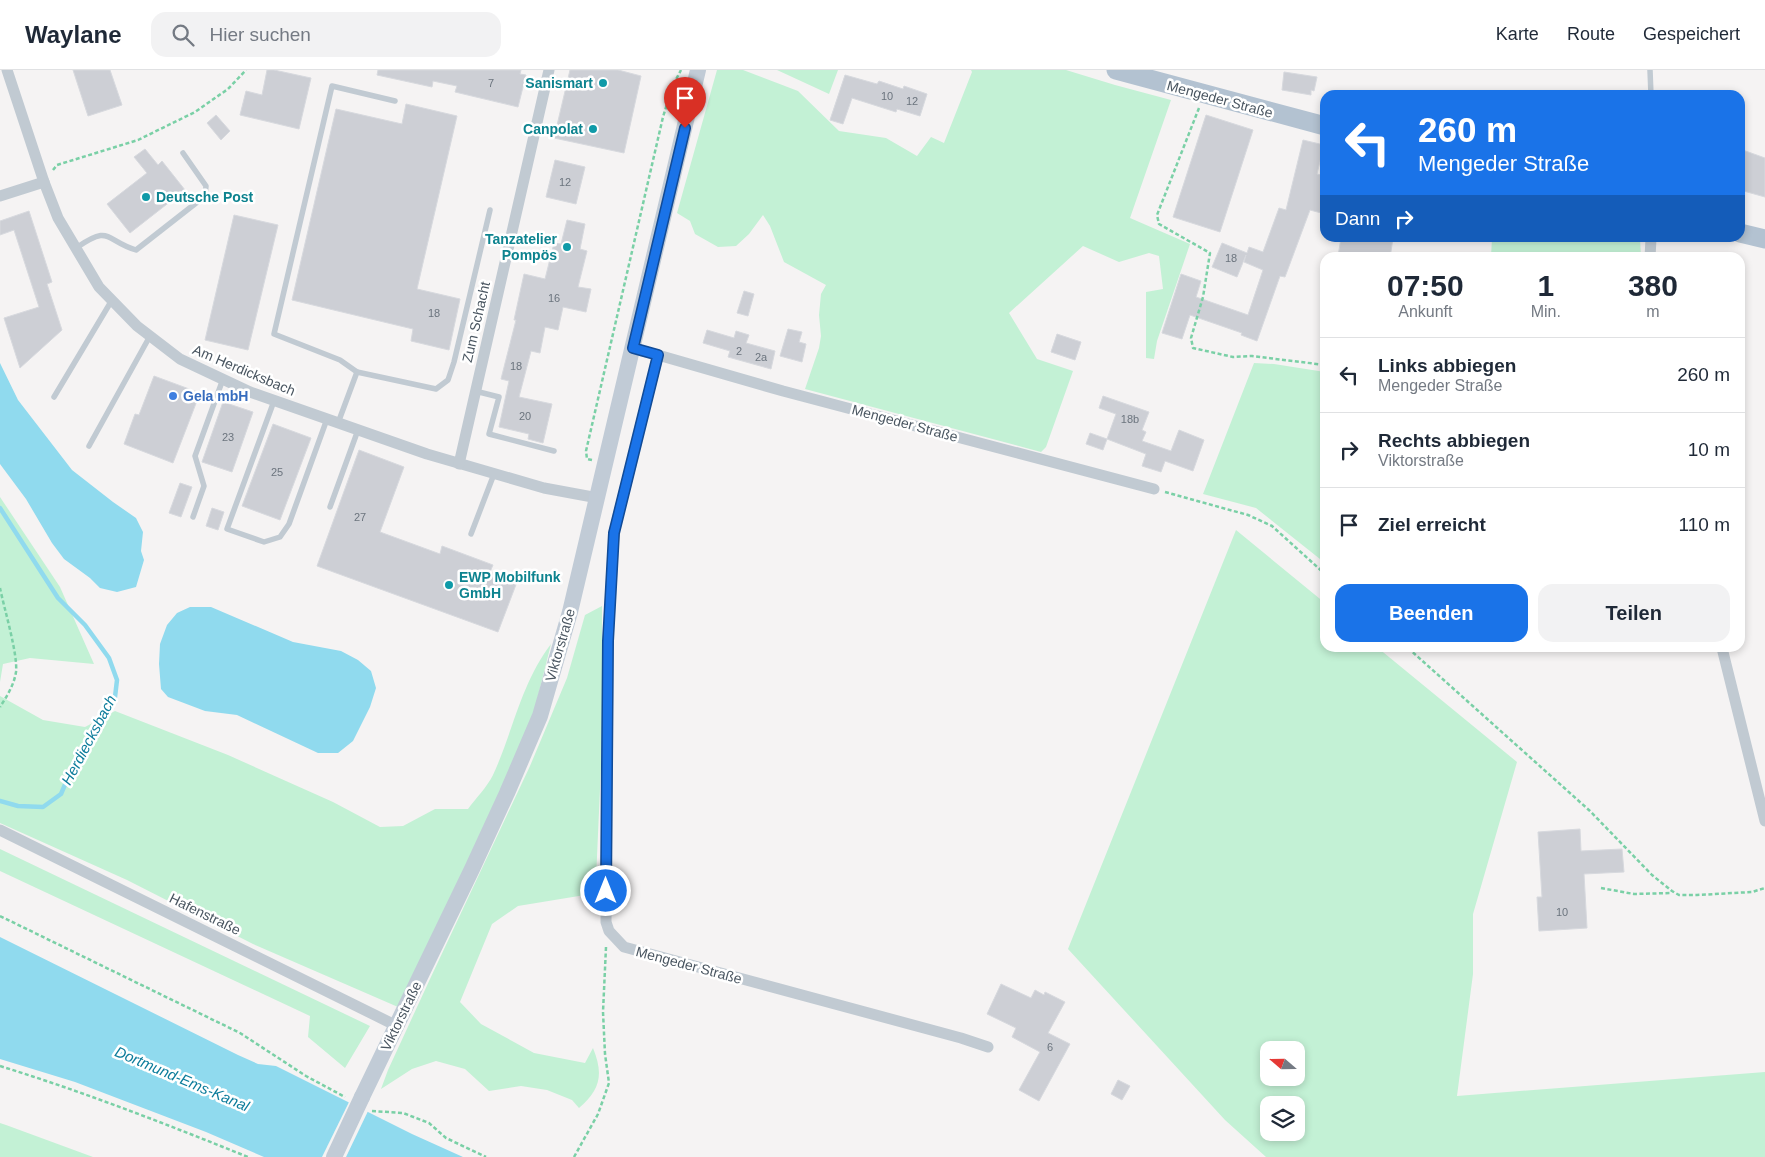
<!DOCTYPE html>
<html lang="de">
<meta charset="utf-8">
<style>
body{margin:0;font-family:Arial,sans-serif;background:#f2f2f3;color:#1f2937;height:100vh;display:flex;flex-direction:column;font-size:19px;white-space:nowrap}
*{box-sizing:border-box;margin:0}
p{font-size:16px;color:#747a83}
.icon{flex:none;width:28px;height:28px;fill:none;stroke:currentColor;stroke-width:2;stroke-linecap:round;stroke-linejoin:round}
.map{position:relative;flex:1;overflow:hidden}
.details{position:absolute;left:1320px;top:182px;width:425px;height:400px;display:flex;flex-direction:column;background:#fff;border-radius:15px;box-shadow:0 2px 8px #0003}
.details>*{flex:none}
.guide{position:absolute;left:1320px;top:20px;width:425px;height:152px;border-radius:15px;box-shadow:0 2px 8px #0003;background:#1a73e8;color:#fff;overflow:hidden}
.needle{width:32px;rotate:290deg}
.controls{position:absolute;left:1260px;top:971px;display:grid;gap:10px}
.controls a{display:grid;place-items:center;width:45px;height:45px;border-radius:10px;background:#fff;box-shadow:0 2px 8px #0003;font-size:25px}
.pin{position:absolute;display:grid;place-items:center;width:42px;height:42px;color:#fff;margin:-51px -21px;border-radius:50% 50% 50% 0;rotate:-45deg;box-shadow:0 0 5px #0007}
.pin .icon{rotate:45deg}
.me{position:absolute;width:55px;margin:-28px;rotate:0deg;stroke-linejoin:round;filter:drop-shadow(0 0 4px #0008)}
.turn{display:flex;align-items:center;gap:18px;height:105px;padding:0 15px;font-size:22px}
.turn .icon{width:65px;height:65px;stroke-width:2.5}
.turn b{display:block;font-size:35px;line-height:42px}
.then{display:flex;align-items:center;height:48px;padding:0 15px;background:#0003;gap:10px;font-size:19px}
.eta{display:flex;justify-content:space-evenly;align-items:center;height:85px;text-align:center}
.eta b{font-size:30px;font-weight:800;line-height:35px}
.cta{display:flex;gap:10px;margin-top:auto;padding:10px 15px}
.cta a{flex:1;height:58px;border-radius:15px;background:#1a73e8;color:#fff;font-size:20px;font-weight:800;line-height:58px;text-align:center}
.cta a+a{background:#f2f2f3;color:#1f2937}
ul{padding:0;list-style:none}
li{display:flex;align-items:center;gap:15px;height:75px;padding:0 15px;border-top:1px solid #e0e1e3}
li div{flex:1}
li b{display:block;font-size:19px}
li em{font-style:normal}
header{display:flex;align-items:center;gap:30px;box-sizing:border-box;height:70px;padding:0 25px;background:#fff;border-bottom:1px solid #e0e1e3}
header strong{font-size:24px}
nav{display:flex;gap:28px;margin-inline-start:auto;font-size:18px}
.search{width:350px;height:45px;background:#f2f2f3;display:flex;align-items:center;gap:12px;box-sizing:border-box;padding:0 18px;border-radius:15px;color:#747a83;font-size:19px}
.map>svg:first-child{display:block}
.green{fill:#c3f1d5;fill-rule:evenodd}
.water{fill:#90daee}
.pier{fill:#f5f3f3}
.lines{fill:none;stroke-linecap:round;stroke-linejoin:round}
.stream{stroke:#90daee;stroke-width:4.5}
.building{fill:#cdcfd5;stroke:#d7d9de}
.path{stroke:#7ad0a6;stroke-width:2.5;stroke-dasharray:4 2.5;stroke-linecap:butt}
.service{stroke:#c1cad2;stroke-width:5.5}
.minor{stroke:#c1cad2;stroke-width:11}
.secondary{stroke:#c1cbd6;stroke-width:16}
.primary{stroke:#b3c2d1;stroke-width:19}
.secondary-bridge{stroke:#c1cbd6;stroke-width:16}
.route-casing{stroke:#114b97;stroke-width:12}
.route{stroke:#1a73e8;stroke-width:9}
.culture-dot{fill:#0f9aa8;stroke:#fff;stroke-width:2}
.shop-dot{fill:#3f7fe0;stroke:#fff;stroke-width:2}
.labels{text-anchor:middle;stroke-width:5;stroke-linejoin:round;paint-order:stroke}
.number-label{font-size:11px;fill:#6b747e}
.culture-label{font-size:14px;font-weight:bold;fill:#0d838f;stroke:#fff;text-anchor:end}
.street-label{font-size:14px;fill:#4a5661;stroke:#fff}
.shop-label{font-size:14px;font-weight:bold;fill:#366cbe;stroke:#fff;text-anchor:start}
.water-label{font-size:15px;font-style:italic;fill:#0c7c9b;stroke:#fff}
</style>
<header>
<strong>Waylane</strong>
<div class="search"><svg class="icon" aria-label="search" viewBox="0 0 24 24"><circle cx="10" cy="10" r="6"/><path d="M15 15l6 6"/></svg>Hier suchen</div>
<nav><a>Karte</a><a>Route</a><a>Gespeichert</a></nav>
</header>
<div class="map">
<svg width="1765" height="1087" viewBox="0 0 1765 1087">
<rect width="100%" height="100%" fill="#f5f3f3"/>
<!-- green -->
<g class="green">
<path d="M717 0H743L798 21 839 61 886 68 917 86 931 67 944 73 972 2 971 0H1066L1115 15 1171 30 1130 148 1190 174 1157 271 1154 289 1146 288V222L1163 219 1159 186 1149 183 1119 192 1083 176 1009 243 1037 289 1073 301 1046 377 1041 382 805 319 819 278 821 266 819 245 821 224 826 215 784 192 770 156 763 145 749 164 736 176 718 177 695 164 690 151 677 143Z"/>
<path d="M777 0H838L829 24Z"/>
<path d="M1492 168H1640L1641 187H1491Z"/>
<path d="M1254 293 1274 294 1325 302V493L1256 438 1203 424Z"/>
<path d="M0 427 60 517 94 594 30 588 3 594 0 612Z"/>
<path d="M1236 460 1325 533V578H1378L1517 692 1473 844V904L1457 1026 1765 1002V1087H1266L1225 1050 1068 879ZM1269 980H1296V1008H1269ZM1269 1035H1296V1062H1269Z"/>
<path d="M602 536V674L596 809 591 824 518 836 492 854 460 932 481 954 534 983 585 993 593 978C604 1005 600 1020 579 1038L572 1030 547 1020 521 1016 489 1021 465 999 436 991 412 999 381 1019 388 1000 430 909 530 696 567 608 585 545Z"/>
<path d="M551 574 534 642 499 726 398 937 253 874 127 810 0 753V626L43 650 85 657 115 641 228 685 333 732 380 757 403 756 435 739H468C476 728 487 717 493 705 513 662 521 613 551 574Z"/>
<path d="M0 779 370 956 345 998 308 967 310 946 0 801Z"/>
<path d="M0 1053 6 1055 93 1087H0Z"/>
</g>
<!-- water -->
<g class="water">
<path d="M0 293 18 330 72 400 113 432 136 448 143 462 141 481 144 490 136 517 117 522 100 518 90 508 64 489 52 473 26 429 0 394Z"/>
<path d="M190 537H211L293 572 341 581 358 590 371 601 376 618 370 637 353 671 338 683H318L237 645 205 641 168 627 161 619 159 594 160 574 167 555 177 543Z"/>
<path d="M0 867 238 985 258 994 276 996 412 1064 463 1087H264L206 1062 75 1012 0 989Z"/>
</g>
<!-- pier -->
<path class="pier" d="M350 1030 369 1039 346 1087H322Z"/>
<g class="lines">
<!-- stream -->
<path class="stream" d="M0 438 58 528 85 555 109 588 117 610 115 627 88 673 76 689 61 724 43 737 18 736 0 731"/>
</g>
<!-- building -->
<g class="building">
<path d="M73 0H110L122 35 88 46Z"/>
<path d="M267 0H274L311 8 299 59 240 45 246 21 262 25Z"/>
<path d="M378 0H521L520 4 526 5 518 37 455 22 457 16 433 11 432 17 377 5Z"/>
<path d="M570 0H618L641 6 624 83 554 68Z"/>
<path d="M1284 2 1317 7 1314 21 1311 20V25L1282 20Z"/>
<path d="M845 5 877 14 879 11 903 19 904 16 927 24 920 46 897 39 896 42 852 28 843 54 830 50Z"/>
<path d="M406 34 457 46 417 219 460 229 449 280 411 271 413 259 292 230 336 39 402 54Z"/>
<path d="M216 45 230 61 221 70 207 53Z"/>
<path d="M1206 45 1253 60 1220 162 1173 147Z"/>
<path d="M1303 70 1324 75 1317 104 1325 106V144L1310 140 1285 207 1280 206 1257 271 1241 265 1242 263 1190 245 1182 269 1162 263 1181 204 1201 211 1196 227 1248 245 1263 200 1244 192 1246 185 1237 207 1212 197 1222 173 1247 183 1249 177 1263 182 1279 138 1286 140Z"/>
<path d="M145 79 158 95 162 91 185 120 130 163 107 134 147 103 134 87Z"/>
<path d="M1740 79 1765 88V127L1740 120Z"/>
<path d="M555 90 585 97 576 134 546 127Z"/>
<path d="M29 141 52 212 47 214 62 260 20 298 4 248 39 237 14 160 0 165V151Z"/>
<path d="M234 145 278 155 248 280 205 270Z"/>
<path d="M567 150 585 154 580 179 587 181 578 217 591 219 586 242 563 237 558 260 545 257 540 283 531 281 519 327 552 334 543 373 528 369 529 364 499 357 509 311 501 309 516 250H514L524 204 545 209 554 173 561 174Z"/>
<path d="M1341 168H1393L1390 188 1338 186Z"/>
<path d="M744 221 754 224 748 246 737 243Z"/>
<path d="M788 259 802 262 799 272 806 274 802 292 780 286Z"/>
<path d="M707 260 734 268 736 261 749 265 746 273 775 281 771 299 728 287 730 281 703 273Z"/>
<path d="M1057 264 1081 272 1075 290 1051 282Z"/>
<path d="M154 306 200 323 173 393 124 374 135 344 139 345Z"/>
<path d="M1103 326 1149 342 1142 360 1146 362 1142 371 1171 381 1179 360 1204 370 1193 401 1165 391 1161 402 1142 396 1146 384 1107 369 1116 344 1099 338Z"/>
<path d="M223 332 253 342 232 402 202 392Z"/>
<path d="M273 354 311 368 280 450 242 436Z"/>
<path d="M1090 363 1107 369 1103 380 1086 374Z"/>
<path d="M359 380 404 397 380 462 440 484 442 476 493 495 490 502 517 512 498 562 317 496Z"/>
<path d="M180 413 192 417 181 447 169 443Z"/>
<path d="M212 438 224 442 218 460 206 456Z"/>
<path d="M1580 759 1581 781 1622 779 1624 802 1584 804 1587 858 1539 861 1537 827H1542L1538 762Z"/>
<path d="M1001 914 1031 928 1035 920 1044 925 1045 922 1065 932 1048 963 1070 974 1039 1031 1019 1020 1040 982 1012 967 1016 958 987 944Z"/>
<path d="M1118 1010 1130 1016 1122 1030 1111 1024Z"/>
</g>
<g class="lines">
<!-- path -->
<g class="path">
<path d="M1199 38 1157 145 1159 154 1210 183 1203 227 1191 268 1193 278 1233 287 1252 286 1325 295"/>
<path d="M53 100 57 95 138 70 195 42 228 19 246 0"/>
<path d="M592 390 587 389 586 381 663 47 673 15 681 0"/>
<path d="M1165 422 1248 445 1272 456 1325 504"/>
<path d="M0 518C4 538 18 584 16 602 14 615 7 626 0 637"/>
<path d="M1408 578 1590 741 1652 805 1672 821 1679 825H1697L1752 822 1765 818"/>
<path d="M1601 818 1634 824 1670 823 1672 821"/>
<path d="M0 846 240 963 306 1006 345 1027"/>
<path d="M0 996C84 1022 166 1054 248 1087"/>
<path d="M372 1041 403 1043 429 1053 446 1068 486 1087"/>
<path d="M574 1087 598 1044 609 1013 605 984 603 942 606 877"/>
</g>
<!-- service -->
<g class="service">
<path d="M1650 0 1651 25"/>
<path d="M76 178C111 154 104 170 136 180L205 126 206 116 183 83"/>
<path d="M357 302 340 290 274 264 332 16 395 31"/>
<path d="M475 321 499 327 489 364 554 381"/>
<path d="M54 327 112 230"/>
<path d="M274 331 227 459 264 472 280 467 289 454 327 349"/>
<path d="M338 353 357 302 436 319 448 310 454 292 490 140"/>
<path d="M89 376 150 266"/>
<path d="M330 437 358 360"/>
<path d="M193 447 204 416 195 386 223 309"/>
<path d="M471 464 494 404"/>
</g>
<!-- minor -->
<g class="minor">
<path d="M7 0 44 112 58 148 99 217 137 256 180 289 250 322 427 384 544 418 598 428"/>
<path d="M0 126 44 112"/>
<path d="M1650 188 1651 168"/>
<path d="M633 279 658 285 614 463 608 571 606 852 609 861 624 877 961 968 988 977"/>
<path d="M658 285 783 321 1154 419"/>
<path d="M459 394 549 0"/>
<path d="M1722 578 1765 751"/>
<path d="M0 760 397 956"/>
</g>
<!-- secondary -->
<path class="secondary" d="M362 1027 472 799 507 723 540 646 570 542 698 0"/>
<!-- primary -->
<g class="primary">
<path d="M1116 0 1325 56"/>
<path d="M1740 163 1765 169"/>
</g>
<!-- secondary-bridge -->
<path class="secondary-bridge" d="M334 1087 362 1027"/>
</g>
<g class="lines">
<!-- route casing -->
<g class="route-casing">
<path id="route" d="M606 821 608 571 614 463 658 285 633 278 685 58"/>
</g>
<!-- route -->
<use href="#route" class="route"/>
</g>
<!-- markers -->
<g class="culture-dot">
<circle cx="603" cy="13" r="5"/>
<circle cx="593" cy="59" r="5"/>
<circle cx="146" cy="127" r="5"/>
<circle cx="567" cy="177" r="5"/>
<circle cx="449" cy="515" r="5"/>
</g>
<circle class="shop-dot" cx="173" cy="326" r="5"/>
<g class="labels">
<!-- number labels -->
<g class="number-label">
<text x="491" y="17">7</text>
<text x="887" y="30">10</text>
<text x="912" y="35">12</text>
<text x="565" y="116">12</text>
<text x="1231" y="192">18</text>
<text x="554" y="232">16</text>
<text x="434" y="247">18</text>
<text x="739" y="285">2</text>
<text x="761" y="291">2a</text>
<text x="516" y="300">18</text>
<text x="525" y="350">20</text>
<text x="1130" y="353">18b</text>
<text x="228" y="371">23</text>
<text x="277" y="406">25</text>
<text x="360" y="451">27</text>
<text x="1562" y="846">10</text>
<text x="1050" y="981">6</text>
</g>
<!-- culture labels -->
<g class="culture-label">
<text x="593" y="18">Sanismart</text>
<text x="583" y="64">Canpolat</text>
<text x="156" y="132" text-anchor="start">Deutsche Post</text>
<text x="557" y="174">Tanzatelier<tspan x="557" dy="16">Pompös</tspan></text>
<text x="459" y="512" text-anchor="start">EWP Mobilfunk<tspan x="459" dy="16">GmbH</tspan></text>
</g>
<!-- street labels -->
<g class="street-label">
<text transform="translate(1220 29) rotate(15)" y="5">Mengeder Straße</text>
<text transform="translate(476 252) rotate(-77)" y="5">Zum Schacht</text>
<text transform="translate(244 300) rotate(23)" y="5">Am Herdicksbach</text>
<text transform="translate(905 353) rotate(15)" y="5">Mengeder Straße</text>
<text transform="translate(560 575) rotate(-74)" y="5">Viktorstraße</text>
<text transform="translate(205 844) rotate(26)" y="5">Hafenstraße</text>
<text transform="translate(689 895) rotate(15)" y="5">Mengeder Straße</text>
<text transform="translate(401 946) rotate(-64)" y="5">Viktorstraße</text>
</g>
<!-- shop labels -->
<g class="shop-label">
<text x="183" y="331">Gela mbH</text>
</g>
<!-- water labels -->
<g class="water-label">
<text transform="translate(89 670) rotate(-62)" y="5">Herdiecksbach</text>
<text transform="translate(182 1009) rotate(23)" y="5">Dortmund-Ems-Kanal</text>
</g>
</g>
</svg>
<div class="controls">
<a><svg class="needle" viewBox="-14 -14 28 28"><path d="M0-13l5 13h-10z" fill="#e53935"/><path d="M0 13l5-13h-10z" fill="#747a83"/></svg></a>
<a><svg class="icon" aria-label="layers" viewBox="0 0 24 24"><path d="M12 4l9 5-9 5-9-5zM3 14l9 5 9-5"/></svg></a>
</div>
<div class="pin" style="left:685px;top:58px;background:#d93025"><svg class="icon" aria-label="arrive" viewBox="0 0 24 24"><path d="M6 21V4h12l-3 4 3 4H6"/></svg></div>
<svg class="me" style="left:606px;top:821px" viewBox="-20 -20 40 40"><circle r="17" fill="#1a73e8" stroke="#fff" stroke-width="3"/><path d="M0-11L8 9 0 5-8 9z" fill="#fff"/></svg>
<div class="guide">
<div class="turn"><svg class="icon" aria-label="left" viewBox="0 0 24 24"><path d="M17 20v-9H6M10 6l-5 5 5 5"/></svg><div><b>260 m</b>Mengeder Straße</div></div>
<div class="then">Dann<svg class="icon" aria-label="right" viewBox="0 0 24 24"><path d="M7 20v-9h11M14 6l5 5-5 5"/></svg></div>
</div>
<section class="details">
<div class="eta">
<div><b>07:50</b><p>Ankunft</p></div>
<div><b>1</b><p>Min.</p></div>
<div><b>380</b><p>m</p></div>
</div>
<ul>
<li><svg class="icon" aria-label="left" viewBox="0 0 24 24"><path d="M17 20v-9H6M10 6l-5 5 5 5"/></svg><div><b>Links abbiegen</b><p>Mengeder Straße</p></div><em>260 m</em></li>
<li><svg class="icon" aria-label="right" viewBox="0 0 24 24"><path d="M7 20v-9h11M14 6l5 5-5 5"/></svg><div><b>Rechts abbiegen</b><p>Viktorstraße</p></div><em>10 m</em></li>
<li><svg class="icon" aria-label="arrive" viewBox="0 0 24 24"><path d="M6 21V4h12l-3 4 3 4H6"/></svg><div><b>Ziel erreicht</b></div><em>110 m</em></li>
</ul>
<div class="cta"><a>Beenden</a><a>Teilen</a></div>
</section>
</div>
